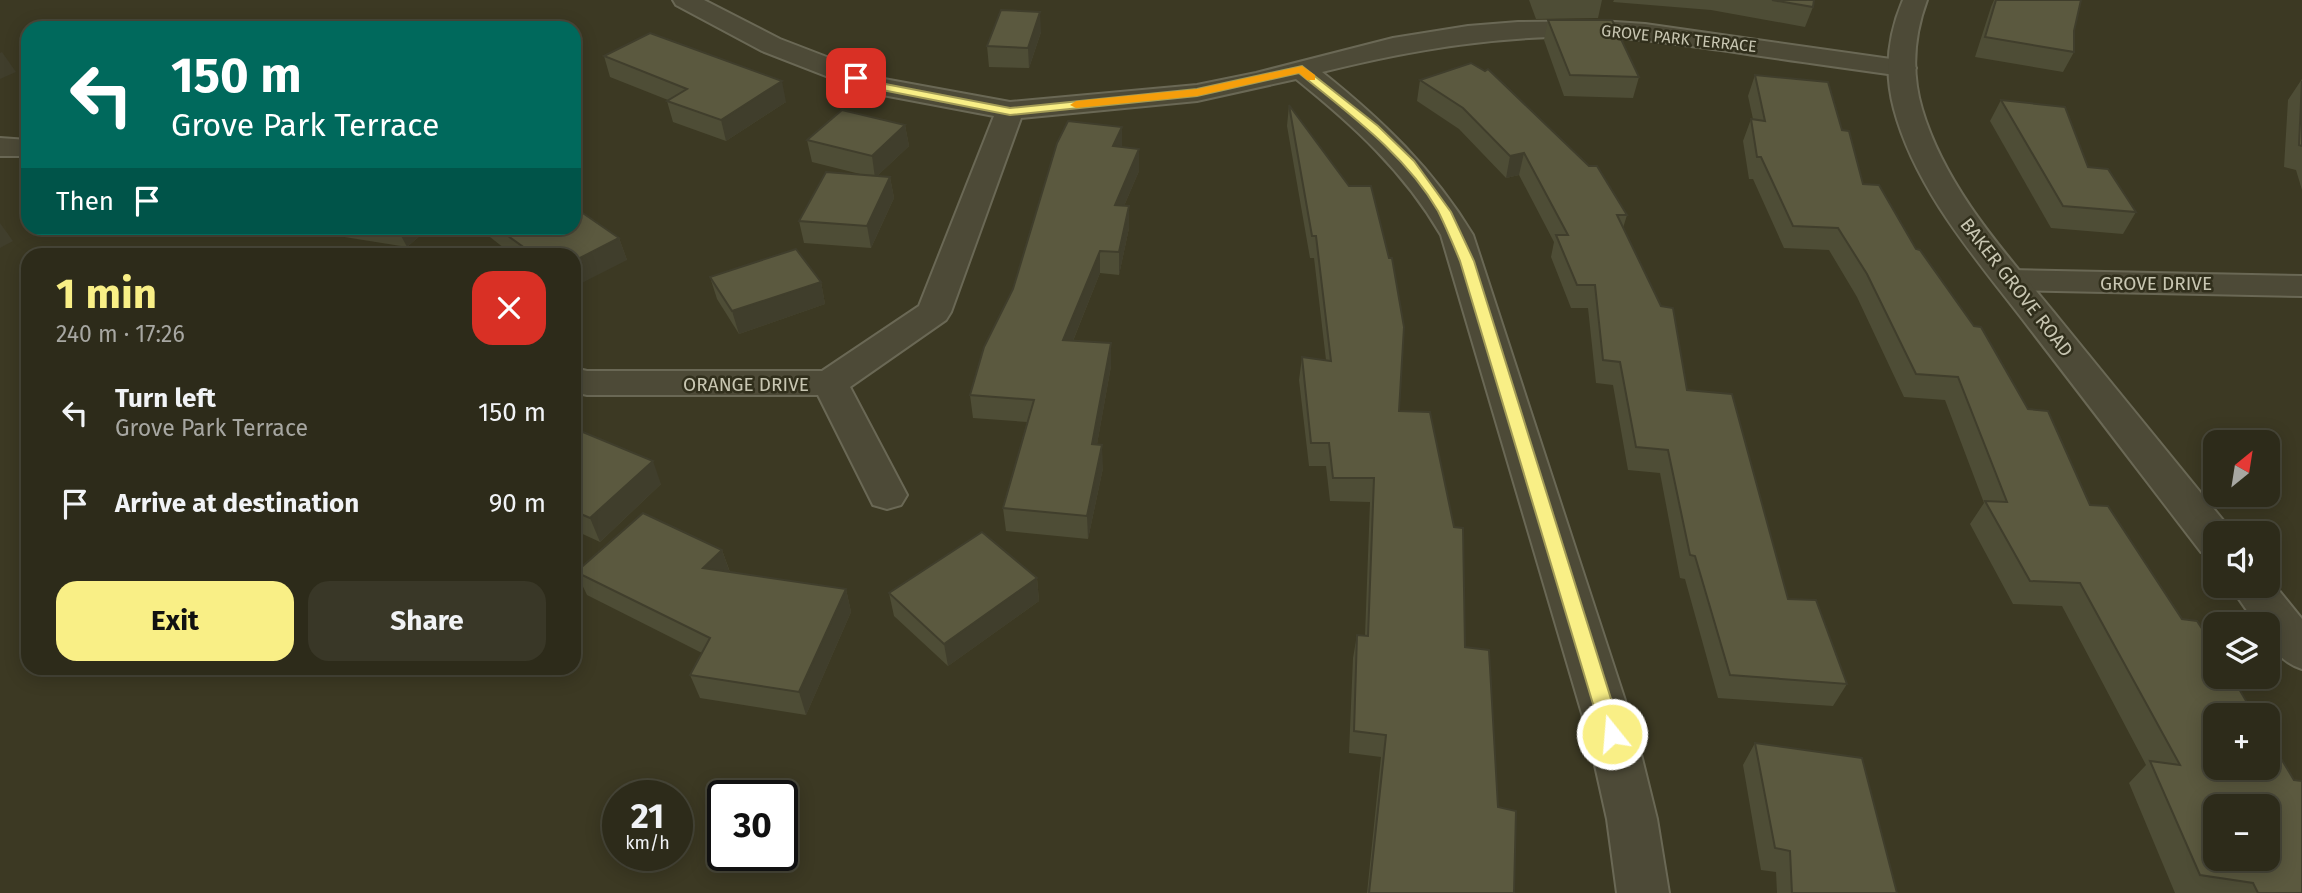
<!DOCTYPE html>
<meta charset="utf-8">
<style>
body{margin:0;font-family:"Fira Sans",sans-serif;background:#393727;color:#f1f3f6;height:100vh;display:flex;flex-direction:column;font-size:26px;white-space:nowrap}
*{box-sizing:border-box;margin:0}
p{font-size:23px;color:#a7a7a2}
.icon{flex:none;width:38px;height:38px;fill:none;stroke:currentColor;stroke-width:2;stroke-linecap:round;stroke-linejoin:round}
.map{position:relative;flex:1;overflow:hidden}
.details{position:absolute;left:21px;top:248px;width:560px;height:427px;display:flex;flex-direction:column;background:#2d2b1a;border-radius:21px;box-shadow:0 4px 18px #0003,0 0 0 2px #484739}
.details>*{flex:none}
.banner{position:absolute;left:21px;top:21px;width:560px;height:214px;border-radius:21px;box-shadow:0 4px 18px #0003,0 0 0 2px #484739;background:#00695c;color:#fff;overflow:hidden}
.needle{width:46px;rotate:30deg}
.buttons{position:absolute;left:2203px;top:430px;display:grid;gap:14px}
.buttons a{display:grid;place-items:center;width:77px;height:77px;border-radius:14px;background:#2d2b1a;box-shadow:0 4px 18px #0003,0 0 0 2px #484739;font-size:35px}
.speed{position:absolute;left:602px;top:780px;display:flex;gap:14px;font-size:35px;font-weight:700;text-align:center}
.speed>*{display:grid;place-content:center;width:91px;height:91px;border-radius:50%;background:#2d2b1a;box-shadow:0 4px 18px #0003,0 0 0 2px #484739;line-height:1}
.speed small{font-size:18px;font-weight:400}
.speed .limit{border:4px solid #111;border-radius:10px;background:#fff;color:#111}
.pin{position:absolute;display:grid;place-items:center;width:60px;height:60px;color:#fff;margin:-30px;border-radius:14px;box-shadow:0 4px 10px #0006}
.me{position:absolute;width:77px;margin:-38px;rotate:343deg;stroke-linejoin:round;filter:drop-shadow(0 0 5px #0008)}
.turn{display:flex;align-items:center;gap:24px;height:147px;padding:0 35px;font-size:32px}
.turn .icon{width:91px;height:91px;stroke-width:2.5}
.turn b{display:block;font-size:49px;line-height:60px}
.then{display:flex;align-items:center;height:66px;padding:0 35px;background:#0003;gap:14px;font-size:26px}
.round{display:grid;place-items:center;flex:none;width:74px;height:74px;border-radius:21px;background:#393727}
.summary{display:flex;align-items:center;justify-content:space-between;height:119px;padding:0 35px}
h1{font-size:42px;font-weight:700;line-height:52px;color:#f9ef86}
.button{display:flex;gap:14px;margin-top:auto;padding:14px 35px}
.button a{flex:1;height:80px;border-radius:21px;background:#f9ef86;color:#111;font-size:28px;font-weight:700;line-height:80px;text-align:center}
.button a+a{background:#393727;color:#f1f3f6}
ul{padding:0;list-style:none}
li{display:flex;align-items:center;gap:21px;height:91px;padding:0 35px}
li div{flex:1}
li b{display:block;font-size:26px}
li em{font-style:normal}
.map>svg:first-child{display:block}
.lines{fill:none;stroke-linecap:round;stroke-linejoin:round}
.minor-casing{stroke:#6a6855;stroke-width:4}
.tertiary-casing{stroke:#6a6855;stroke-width:4}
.minor{fill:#4d4a37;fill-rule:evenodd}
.tertiary{fill:#4d4a37;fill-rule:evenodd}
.wall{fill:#4e4d36}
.shaded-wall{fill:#403e2c}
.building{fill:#5b593f;stroke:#403e2c;stroke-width:2;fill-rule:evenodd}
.route{fill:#f9ef86;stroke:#a29b57;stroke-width:2}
.slow{fill:#f59e0b}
.labels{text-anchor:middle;stroke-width:5;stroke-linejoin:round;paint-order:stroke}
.far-street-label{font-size:16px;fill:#c8c6b2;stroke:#312f1c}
.street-label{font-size:19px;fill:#c8c6b2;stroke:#312f1c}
</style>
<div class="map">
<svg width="2302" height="893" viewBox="0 0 2302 893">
<rect width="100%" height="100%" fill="#3c3923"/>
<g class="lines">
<!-- minor casing -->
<g class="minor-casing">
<g id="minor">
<path d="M673 0H704L780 39 884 79 1010 102 1197 85 1256 73 1393 38 1468 26 1518 22 1600 21 1645 24 1912 62 1916 68 1912 74 1902 76C1844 68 1786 60 1728 51 1686 46 1644 38 1601 37 1505 34 1414 49 1322 72 1382 120 1433 169 1473 235L1636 734 1657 819 1669 893H1617L1607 819 1588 734 1441 235C1404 171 1353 125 1296 79L1197 101 1021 118 951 312 946 320 850 387 907 495 901 505 887 509 873 505 818 395H587L574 392V368L587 371H822L919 306 994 116 867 92 762 51 676 5Z"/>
<path d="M0 138 28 140V156H0Z"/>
<path d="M2011 270 2302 276V296L2011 290 1999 287 1994 280 1999 273Z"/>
</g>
</g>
<!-- tertiary casing -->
<g class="tertiary-casing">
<g id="tertiary">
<path d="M1903 0H1927C1914 35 1911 72 1922 109 1946 190 2008 256 2060 320 2117 390 2174 460 2231 530L2233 534H2216V556L2201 552C2144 478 2087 403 2030 329 1979 262 1916 192 1894 109 1884 72 1888 35 1903 0Z"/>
<path d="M2268 577 2302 619V669C2281 662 2268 647 2268 625H2257L2230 586H2268Z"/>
</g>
</g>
<!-- minor -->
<use href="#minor" class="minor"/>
<!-- tertiary -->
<use href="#tertiary" class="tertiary"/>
</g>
<!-- wall -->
<g class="wall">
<path d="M1529 0H1602L1598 18 1536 19Z"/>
<path d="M1614 0H1814L1813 7 1805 27 1711 10 1613 2Z"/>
<path d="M1994 0H2081L2074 31V52L2063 72 1975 57 1991 7Z"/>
<path d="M1548 20 1639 77 1633 98 1564 96 1544 40Z"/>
<path d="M1041 32 1029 68 989 67 987 46Z"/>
<path d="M604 56 786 102 726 141 673 122 667 101 668 100 610 77Z"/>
<path d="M1471 63 1627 215 1623 228 1687 390 1788 599 1847 684 1833 706 1718 698 1685 579 1680 578 1660 473 1628 470 1613 385 1596 383 1588 308H1571L1551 257 1554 242 1519 175 1506 178 1459 129 1417 101 1420 80Z"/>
<path d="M1755 75 1842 130 1863 184 1916 249 2028 409 2090 505 2302 893H2175L2129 783 2146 765 2062 606 2013 604 1970 524 1984 503 1945 400 1904 397 1857 297 1829 250 1784 248 1753 179H1749L1743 141 1751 119H1753L1748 96Z"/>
<path d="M2302 79V190L2296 170 2284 167 2288 100Z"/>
<path d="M2001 100 2088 167 2136 212 2123 234 2051 228 1990 121Z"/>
<path d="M1289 105 1399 411 1465 647 1498 807 1514 893H1367L1381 757 1349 753 1353 658 1357 635 1365 636 1370 502 1330 501 1326 466H1309L1299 380 1302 357 1326 360 1314 258H1310L1287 126Z"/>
<path d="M905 125 909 146 877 176 890 177 894 198 871 248 804 243 799 221 864 175 812 162 807 140Z"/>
<path d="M1122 147 1139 171 1124 206H1129V228L1119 275 1100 273 1073 341 1111 343V366L1097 444 1103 468 1088 539 1006 531 1003 508 1027 422 973 418 970 395 1013 289Z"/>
<path d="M329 228H429L407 247 332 235Z"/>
<path d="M449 228H574L619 238 627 260 574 256H514L490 237 450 230Z"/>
<path d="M710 277 821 282 825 304 739 334 717 299Z"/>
<path d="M574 433 661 484 600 542 574 530Z"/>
<path d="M722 550 730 572 846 589 851 612 806 715 700 698 690 675 702 653 587 595 576 572Z"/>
<path d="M1037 578 1039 601 948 666 894 616 889 593Z"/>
<path d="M1755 743 1897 893H1777L1776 872 1761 870 1743 765Z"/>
</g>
<!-- shaded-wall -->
<g class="shaded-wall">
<path d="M1040 12 1041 32 1029 68 1028 48Z"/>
<path d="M2 52 16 72 0 79V53Z"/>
<path d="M782 81 786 102 726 141 721 120Z"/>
<path d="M905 125 909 146 875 178 872 156Z"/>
<path d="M1122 127V149L1113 146Z"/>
<path d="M1139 149V171L1115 227V205Z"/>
<path d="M1524 153 1519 175 1506 178 1510 156Z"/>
<path d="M890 177 894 198 871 248 867 226Z"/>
<path d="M1129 206V228L1119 275V252Z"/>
<path d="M0 223 13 241 0 248Z"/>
<path d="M397 228H429L407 247Z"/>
<path d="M619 238 627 260 574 287V261Z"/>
<path d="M1100 251V273L1064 363 1063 340Z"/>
<path d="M821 282 825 304 739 334 732 311Z"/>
<path d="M1111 343V366L1093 467 1092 444Z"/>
<path d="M1102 445 1103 468 1088 539 1087 516Z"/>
<path d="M653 461 661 484 600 542 590 518Z"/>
<path d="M722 550 730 573 703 568Z"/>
<path d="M1037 578 1039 601 948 666 944 644Z"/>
<path d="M846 589 851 612 806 715 799 692Z"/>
</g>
<!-- building -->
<g class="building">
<path d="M1772 0H1814L1813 7Z"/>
<path d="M1996 0H2081L2074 31V52L1985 37Z"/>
<path d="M1001 10 1040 12 1028 48 987 46Z"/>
<path d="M1548 20H1612L1639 77 1570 75Z"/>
<path d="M650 33 782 81 721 120 667 101 687 89 604 56Z"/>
<path d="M1471 63 1485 71 1488 69 1589 166H1597L1627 215H1617L1661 306 1673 308 1687 390 1732 394 1788 599 1816 600 1847 684 1730 675 1695 556 1690 555 1668 450 1636 447 1620 362 1603 360 1595 285H1577L1556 235H1568L1524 153 1510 156 1463 108 1420 80Z"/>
<path d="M1755 75 1828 82 1842 130 1849 131 1863 184 1879 185 1916 249 1920 250 1974 326 1981 327 2028 409 2048 411 2090 505 2108 506 2182 619 2197 621 2216 650V677H2232L2255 716H2216V768H2268V737L2294 780 2302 781V893H2258L2253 883 2200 875 2150 761 2180 765 2080 583 2030 581 1985 501 2007 502 1958 377 1916 374 1867 274 1838 228 1793 226 1761 157H1757L1751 119 1765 121ZM2216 807H2268V859H2216Z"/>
<path d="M2302 81V146L2299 145Z"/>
<path d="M2001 100 2065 107 2088 167 2108 169 2136 212 2063 206Z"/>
<path d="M1289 105 1349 186H1371L1389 258H1392L1404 327 1399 411 1430 412 1454 527 1463 528 1465 647 1489 650 1498 807 1516 811 1514 893H1369L1386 735 1354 731 1357 635 1368 636 1374 478H1333L1329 443H1311L1302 357 1331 361 1316 236H1312Z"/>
<path d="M842 110 905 125 872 156 807 140Z"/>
<path d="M1068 121 1122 127 1113 146 1139 149 1115 205 1129 206 1119 252 1100 251 1063 340 1111 343 1092 444 1102 445 1087 516 1003 508 1034 400 970 395 984 347 1013 289 1057 143Z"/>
<path d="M826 172 890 177 867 226 799 221Z"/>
<path d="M574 207 619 238 574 261V256H536L497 228H574Z"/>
<path d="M796 249 821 282 732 311 710 277Z"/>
<path d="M578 430 653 461 590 518 574 511V433Z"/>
<path d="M643 513 722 550 703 568 846 589 799 692 690 675 710 638 576 572Z"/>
<path d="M982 532 1037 578 944 644 889 593Z"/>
<path d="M1755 743 1862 758 1897 893H1792L1790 851 1775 848Z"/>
</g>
<!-- route -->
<path class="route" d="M1302 66 1378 126 1414 161 1451 212 1474 261 1622 734 1619 740 1612 742 1605 740 1602 734 1460 261C1453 244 1446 227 1438 211 1405 154 1349 114 1299 73L1197 96 1010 115 877 89 850 78 856 74 880 83 1010 108 1197 89Z"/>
<!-- slow -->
<path class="slow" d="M1302 66 1315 75V80H1307L1299 73 1197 96 1076 108 1070 105 1076 101 1197 89Z"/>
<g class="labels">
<!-- far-street labels -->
<g class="far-street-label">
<text transform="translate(1679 38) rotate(6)" y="6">GROVE PARK TERRACE</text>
</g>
<!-- street labels -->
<g class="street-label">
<text x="2156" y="290">GROVE DRIVE</text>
<text transform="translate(2017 287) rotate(52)" y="7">BAKER GROVE ROAD</text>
<text x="746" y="391">ORANGE DRIVE</text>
</g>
</g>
</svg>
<div class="buttons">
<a><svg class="needle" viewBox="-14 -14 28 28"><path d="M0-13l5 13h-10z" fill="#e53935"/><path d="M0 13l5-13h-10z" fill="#a7a7a2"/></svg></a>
<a><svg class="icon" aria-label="sound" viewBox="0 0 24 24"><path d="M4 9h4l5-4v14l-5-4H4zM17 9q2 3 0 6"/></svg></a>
<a><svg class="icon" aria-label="layers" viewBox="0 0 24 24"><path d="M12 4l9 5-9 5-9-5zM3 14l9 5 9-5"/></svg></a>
<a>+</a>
<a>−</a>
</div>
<div class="speed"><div>21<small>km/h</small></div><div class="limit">30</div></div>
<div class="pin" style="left:856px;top:78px;background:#d93025"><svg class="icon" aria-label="arrive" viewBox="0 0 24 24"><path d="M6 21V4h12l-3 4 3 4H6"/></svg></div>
<svg class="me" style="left:1612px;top:734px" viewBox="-20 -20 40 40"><circle r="17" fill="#f9ef86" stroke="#fff" stroke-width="3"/><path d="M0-11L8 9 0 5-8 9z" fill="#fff"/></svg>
<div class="banner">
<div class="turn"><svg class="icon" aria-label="left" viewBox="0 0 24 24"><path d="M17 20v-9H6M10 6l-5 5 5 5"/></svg><div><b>150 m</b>Grove Park Terrace</div></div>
<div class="then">Then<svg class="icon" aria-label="arrive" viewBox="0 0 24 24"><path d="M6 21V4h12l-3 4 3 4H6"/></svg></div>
</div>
<section class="details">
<div class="summary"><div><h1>1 min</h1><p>240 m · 17:26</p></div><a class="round" style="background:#d93025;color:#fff"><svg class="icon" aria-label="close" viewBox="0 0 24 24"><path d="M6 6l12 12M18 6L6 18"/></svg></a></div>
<ul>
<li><svg class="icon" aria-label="left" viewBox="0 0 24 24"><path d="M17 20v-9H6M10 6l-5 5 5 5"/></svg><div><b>Turn left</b><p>Grove Park Terrace</p></div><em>150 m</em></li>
<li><svg class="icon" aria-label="arrive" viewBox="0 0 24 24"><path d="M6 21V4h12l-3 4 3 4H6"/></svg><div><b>Arrive at destination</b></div><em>90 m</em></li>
</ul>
<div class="button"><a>Exit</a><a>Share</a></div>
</section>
</div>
